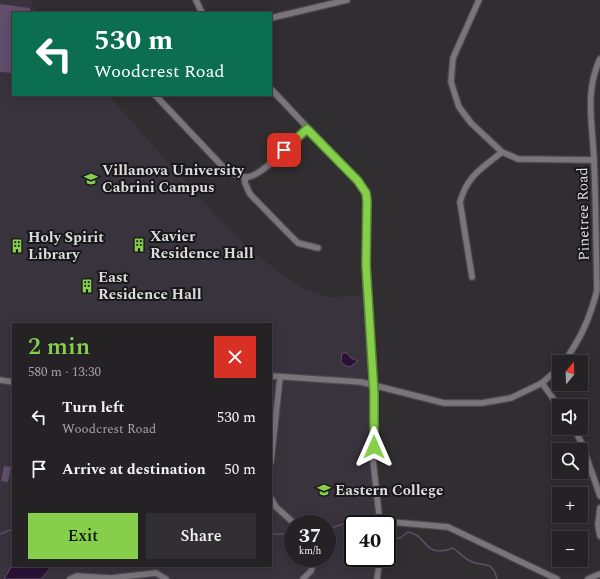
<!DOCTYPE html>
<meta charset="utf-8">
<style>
body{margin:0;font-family:Spectral,serif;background:#312f32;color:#f1f3f6;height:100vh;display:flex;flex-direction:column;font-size:15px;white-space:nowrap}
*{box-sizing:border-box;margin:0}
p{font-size:13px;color:#a3a4a7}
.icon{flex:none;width:22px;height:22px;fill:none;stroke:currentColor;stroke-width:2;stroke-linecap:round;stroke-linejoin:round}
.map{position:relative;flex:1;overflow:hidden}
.details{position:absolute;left:12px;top:323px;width:260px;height:244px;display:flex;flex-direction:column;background:#252226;border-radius:0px;box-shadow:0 2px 10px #0003,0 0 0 1px #423f43}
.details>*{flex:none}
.top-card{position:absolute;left:12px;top:12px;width:260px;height:84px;border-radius:0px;box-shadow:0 2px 10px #0003,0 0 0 1px #423f43;background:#0b6e4f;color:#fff;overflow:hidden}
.needle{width:26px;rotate:19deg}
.controls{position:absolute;left:552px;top:355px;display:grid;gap:8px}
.controls a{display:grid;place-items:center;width:36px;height:36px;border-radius:0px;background:#252226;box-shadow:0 2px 10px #0003,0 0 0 1px #423f43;font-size:20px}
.speed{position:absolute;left:284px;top:515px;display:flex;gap:8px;font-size:20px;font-weight:700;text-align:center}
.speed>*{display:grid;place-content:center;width:52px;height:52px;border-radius:50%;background:#252226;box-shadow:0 2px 10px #0003,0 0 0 1px #423f43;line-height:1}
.speed small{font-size:10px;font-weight:400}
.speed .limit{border:2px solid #111;border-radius:6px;background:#fff;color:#111}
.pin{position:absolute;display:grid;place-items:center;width:34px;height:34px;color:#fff;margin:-17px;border-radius:8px;box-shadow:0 2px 6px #0006}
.me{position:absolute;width:44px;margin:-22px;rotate:0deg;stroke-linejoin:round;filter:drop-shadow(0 0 3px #0008)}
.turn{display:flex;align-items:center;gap:14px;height:84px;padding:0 16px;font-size:18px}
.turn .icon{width:52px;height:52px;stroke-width:2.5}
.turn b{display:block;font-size:28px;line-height:34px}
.round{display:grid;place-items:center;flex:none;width:42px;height:42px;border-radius:0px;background:#312f32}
.summary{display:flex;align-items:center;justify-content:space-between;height:68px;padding:0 16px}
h1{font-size:24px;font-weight:600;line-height:30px;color:#86cf4b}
.primary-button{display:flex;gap:8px;margin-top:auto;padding:8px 16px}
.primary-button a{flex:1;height:46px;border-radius:0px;background:#86cf4b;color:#111;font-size:16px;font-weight:600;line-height:46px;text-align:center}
.primary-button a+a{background:#312f32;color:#f1f3f6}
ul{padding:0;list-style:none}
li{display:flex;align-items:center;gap:12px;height:52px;padding:0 16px}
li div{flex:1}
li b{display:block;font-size:15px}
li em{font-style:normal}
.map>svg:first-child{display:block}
.built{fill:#39333d;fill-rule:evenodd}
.green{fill:#624d6d}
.water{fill:#2a1136;stroke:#5f4e68}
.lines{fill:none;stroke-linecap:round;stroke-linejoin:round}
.stream{stroke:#5f4e68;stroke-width:1.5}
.minor-casing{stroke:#4c494d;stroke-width:8}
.minor{stroke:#79757a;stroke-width:5.5}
.route-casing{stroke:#578731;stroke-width:10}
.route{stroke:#86cf4b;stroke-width:7}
.labels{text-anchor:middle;stroke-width:4;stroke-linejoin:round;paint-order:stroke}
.poi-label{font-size:15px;font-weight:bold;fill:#dcdbdd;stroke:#181719;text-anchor:start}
.street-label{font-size:15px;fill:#dcdbdd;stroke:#181719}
</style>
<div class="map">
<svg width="600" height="579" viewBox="0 0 600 579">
<rect width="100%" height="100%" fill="#312e32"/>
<!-- built -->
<path class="built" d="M0 0H31L36 13H13V95H108L211 210 253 253 302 288 329 297 367 295 374 393 373 460 380 524H353V558H380L377 579H0ZM13 324H271V566H13ZM293 524H327V558H293Z"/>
<!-- green -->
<g class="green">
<path d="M0 4 30 8V13H13V73L0 72Z"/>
<path d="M4 466 11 467 8 482 1 481Z"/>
</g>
<!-- water -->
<g class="water">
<path d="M342 353H347L351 358 358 361 350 367 344 365 341 361Z"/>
<path d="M13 564V566H52L41 579H4Z"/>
</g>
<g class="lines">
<!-- stream -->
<g class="stream">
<path d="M327 529 350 522 353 524"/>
<path d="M0 534 13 529"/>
<path d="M271 534H293"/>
<path d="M387 541 400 538 408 532C428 535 423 559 453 548 459 552 464 558 470 561 484 568 492 559 497 579"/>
</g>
<!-- minor casing -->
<g class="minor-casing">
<g id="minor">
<path d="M196 0 202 13"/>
<path d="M479 0 453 58 451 82 459 107 471 123 502 152 518 159 594 160"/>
<path d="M271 18 347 0"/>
<path d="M271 89 358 181 366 193 367 201 366 286 374 393 373 460 380 524"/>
<path d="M155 95 225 169C231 173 240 178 248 177 263 175 295 140 307 129"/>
<path d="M245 177V183L250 194 283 228 298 243 318 248"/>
<path d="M472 277 460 202C467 176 482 168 502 152"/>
<path d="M564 362C581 338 590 318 597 290 596 247 596 204 594 161 593 126 584 93 600 59"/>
<path d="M271 376 361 382 444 403H482L511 398 542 383 559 368"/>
<path d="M0 380 13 382"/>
<path d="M542 383 559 407"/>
<path d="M574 428 582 444 600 496"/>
<path d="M271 462 280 377"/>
<path d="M271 498 276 507 295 524"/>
<path d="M600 508 598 525 600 536"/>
<path d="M380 521 448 527 557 579"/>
<path d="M70 579 77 576 111 578 156 573 166 579"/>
<path d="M303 579 311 571 315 558"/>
<path d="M377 579 380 558"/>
<path d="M588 579 600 574"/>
</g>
</g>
<!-- minor -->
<use href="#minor" class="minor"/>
</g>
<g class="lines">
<!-- route casing -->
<g class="route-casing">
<path id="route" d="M284 150 307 129 358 181 366 193 367 201 366 265 374 393V447"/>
</g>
<!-- route -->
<use href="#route" class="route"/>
</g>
<!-- icons -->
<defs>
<g id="university-bare" transform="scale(1.08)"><path d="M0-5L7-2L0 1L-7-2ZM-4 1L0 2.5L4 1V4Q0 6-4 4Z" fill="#86cf4b" stroke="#181719" stroke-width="2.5" paint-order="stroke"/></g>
<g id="building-bare" transform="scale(1.08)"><path d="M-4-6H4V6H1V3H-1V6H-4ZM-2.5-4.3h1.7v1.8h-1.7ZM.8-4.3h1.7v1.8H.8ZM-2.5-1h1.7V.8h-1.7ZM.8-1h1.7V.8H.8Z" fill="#86cf4b" stroke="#181719" stroke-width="2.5" paint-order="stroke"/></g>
<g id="school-bare" transform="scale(1.08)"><path d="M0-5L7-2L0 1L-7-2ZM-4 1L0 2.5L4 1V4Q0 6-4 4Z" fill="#86cf4b" stroke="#181719" stroke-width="2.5" paint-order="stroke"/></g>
</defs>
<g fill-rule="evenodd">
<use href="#university-bare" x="91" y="179"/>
<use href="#building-bare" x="139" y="245"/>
<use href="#building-bare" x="17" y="246"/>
<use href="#building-bare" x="87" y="286"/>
<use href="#school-bare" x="324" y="490"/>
</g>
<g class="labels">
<!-- poi labels -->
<g class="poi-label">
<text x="102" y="175">Villanova University<tspan x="102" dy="17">Cabrini Campus</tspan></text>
<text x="150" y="241">Xavier<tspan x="150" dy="17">Residence Hall</tspan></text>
<text x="28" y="242">Holy Spirit<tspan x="28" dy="17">Library</tspan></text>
<text x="98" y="282">East<tspan x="98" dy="17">Residence Hall</tspan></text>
<text x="335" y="495">Eastern College</text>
</g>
<!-- street labels -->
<g class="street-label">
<text transform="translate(583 214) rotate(-91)" y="5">Pinetree Road</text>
</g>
</g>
</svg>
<div class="controls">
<a><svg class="needle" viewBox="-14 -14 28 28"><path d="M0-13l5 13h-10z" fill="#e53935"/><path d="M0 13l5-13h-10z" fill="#a3a4a7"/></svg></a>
<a><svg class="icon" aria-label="sound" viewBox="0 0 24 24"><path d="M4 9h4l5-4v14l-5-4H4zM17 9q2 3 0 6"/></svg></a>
<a><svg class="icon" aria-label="search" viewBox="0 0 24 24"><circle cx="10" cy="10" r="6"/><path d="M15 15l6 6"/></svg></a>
<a>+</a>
<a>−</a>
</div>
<div class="speed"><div>37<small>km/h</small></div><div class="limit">40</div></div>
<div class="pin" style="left:284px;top:150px;background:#d93025"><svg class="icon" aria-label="arrive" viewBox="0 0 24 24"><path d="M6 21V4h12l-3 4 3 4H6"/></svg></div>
<svg class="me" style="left:374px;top:447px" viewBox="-20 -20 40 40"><path d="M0-17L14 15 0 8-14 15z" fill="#86cf4b" stroke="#fff" stroke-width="4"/></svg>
<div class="top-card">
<div class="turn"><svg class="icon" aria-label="left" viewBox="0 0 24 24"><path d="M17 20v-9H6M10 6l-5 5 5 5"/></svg><div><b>530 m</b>Woodcrest Road</div></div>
</div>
<section class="details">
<div class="summary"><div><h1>2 min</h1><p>580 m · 13:30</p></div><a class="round" style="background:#d93025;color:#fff"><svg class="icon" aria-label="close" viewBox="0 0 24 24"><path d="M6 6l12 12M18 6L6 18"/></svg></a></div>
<ul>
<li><svg class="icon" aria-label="left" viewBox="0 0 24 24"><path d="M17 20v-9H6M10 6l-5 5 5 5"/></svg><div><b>Turn left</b><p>Woodcrest Road</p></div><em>530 m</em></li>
<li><svg class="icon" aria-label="arrive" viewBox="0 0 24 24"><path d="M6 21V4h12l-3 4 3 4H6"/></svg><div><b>Arrive at destination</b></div><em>50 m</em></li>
</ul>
<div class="primary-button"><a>Exit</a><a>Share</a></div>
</section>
</div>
